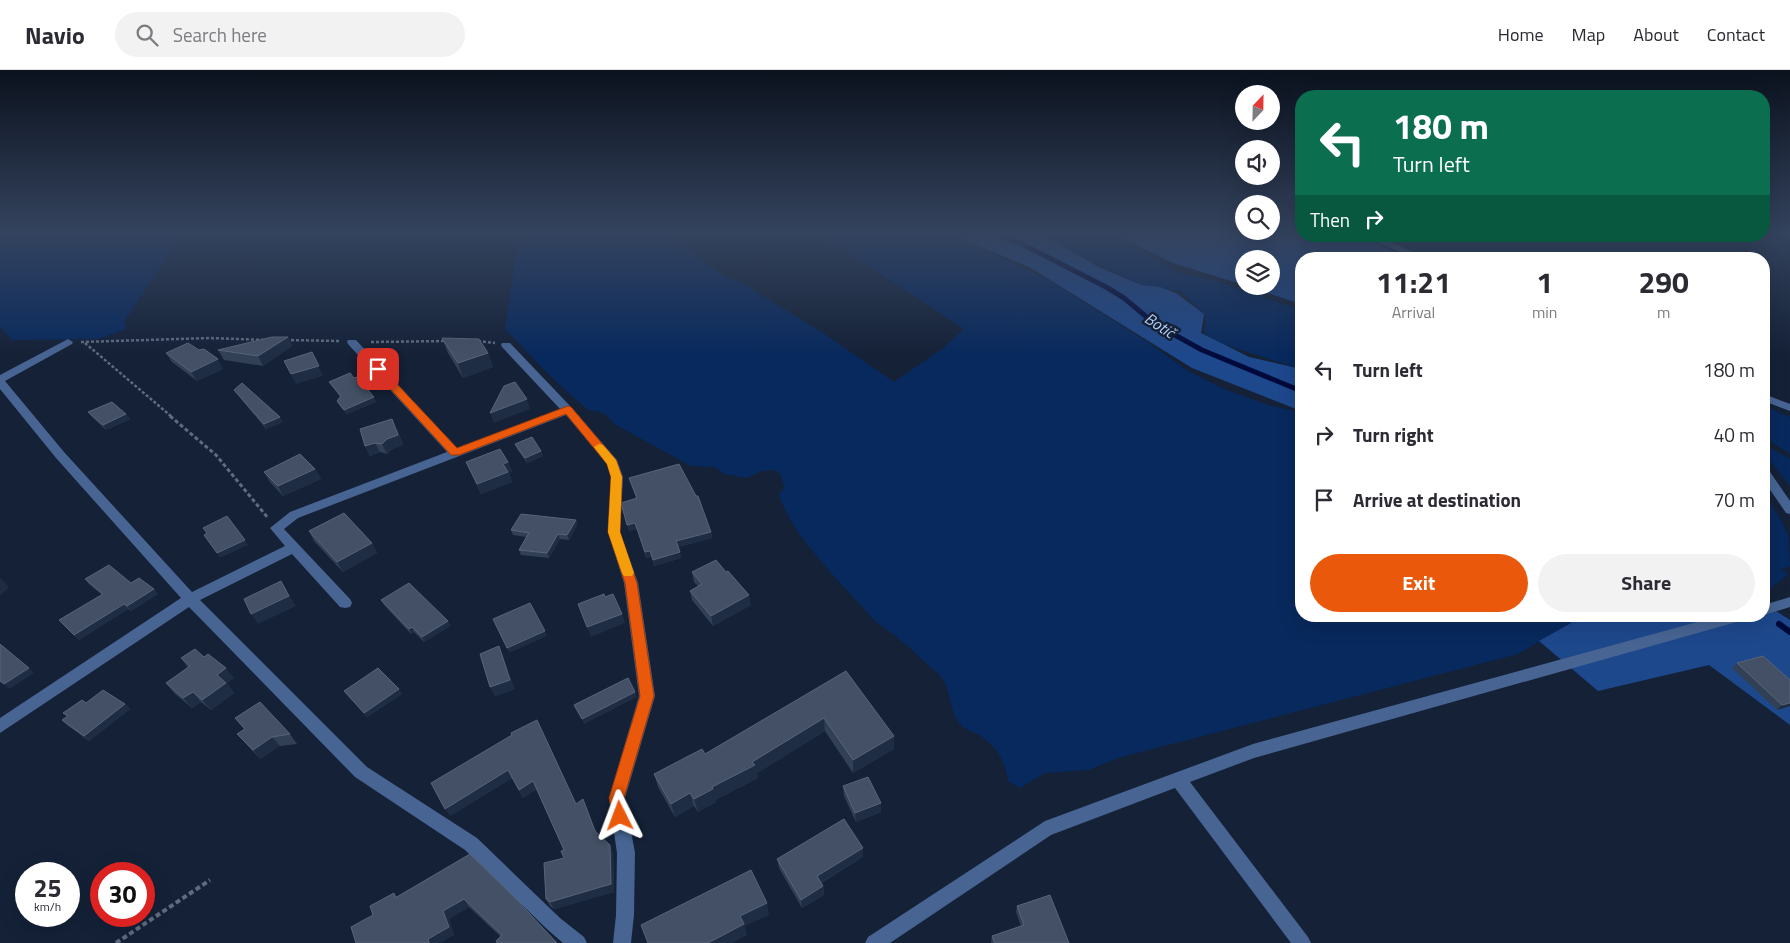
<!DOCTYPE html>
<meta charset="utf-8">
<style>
body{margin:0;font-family:"Titillium Web",sans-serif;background:#f2f2f3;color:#2b2b33;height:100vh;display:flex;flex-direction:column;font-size:19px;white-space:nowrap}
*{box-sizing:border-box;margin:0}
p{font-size:16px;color:#7c7c81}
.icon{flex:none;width:28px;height:28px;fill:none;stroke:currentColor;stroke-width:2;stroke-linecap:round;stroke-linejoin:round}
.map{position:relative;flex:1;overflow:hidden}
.sheet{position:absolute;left:1295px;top:182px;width:475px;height:370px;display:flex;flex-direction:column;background:#fff;border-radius:20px;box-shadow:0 5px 20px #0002}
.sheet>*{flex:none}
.hud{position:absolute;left:1295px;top:20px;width:475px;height:152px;border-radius:20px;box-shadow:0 5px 20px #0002;background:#0b6e4f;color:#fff;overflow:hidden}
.needle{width:32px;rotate:22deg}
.controls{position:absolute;left:1235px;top:15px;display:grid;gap:10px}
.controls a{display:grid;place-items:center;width:45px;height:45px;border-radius:50%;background:#fff;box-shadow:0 5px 20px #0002;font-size:25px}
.speed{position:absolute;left:15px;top:792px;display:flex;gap:10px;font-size:25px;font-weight:700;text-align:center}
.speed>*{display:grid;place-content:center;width:65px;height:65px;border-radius:50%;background:#fff;box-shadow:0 5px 20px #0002;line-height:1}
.speed small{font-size:12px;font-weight:400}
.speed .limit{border:8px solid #d22;background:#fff;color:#111}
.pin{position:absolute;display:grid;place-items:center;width:42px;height:42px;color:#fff;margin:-21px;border-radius:10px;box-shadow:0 2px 8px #0006}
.me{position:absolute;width:55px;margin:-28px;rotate:357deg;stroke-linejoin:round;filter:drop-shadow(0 0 4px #0008)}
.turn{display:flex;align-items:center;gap:18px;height:105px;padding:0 15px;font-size:22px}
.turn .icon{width:65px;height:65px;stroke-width:2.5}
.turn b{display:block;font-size:35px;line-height:42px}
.then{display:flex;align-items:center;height:48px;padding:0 15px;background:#0003;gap:10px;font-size:19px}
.eta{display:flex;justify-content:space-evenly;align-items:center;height:85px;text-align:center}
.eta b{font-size:30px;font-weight:700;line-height:35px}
.cta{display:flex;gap:10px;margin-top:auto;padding:10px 15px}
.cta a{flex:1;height:58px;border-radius:30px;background:#ea580c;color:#fff;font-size:20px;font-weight:700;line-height:58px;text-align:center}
.cta a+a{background:#f2f2f3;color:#2b2b33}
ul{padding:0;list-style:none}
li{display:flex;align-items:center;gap:15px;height:65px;padding:0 15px}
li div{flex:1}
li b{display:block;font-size:19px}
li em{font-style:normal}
header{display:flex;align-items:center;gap:30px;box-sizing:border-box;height:70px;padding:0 25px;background:#fff;border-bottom:1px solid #e1e1e2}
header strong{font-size:24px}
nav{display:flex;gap:28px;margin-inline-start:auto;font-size:18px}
.search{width:350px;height:45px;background:#f2f2f3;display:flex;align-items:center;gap:12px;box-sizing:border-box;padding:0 18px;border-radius:28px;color:#7c7c81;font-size:19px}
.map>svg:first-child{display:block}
.green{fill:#08295d}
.forest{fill:#1e488c}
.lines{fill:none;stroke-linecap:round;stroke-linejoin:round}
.stream-far1{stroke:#00093b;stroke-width:5}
.stream{stroke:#00093b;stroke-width:6}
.path-far2{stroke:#606b7f;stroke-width:2.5;stroke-dasharray:3 2;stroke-linecap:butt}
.path-far1{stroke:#606b7f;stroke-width:3;stroke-dasharray:4 2.5;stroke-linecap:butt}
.path{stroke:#606b7f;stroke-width:4;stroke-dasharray:5 3;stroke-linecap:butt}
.minor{fill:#476493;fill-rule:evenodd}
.wall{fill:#324056}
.shaded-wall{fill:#1f2d44}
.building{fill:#435065;stroke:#586479}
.route{fill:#ea580c;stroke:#983908}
.slow{fill:#f59e0b}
.labels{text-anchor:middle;stroke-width:5;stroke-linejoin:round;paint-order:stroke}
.far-water-label{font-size:16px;font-style:italic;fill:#b3ccf3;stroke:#142137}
</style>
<header>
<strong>Navio</strong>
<div class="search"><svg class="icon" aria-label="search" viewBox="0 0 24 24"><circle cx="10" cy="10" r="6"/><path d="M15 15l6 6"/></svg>Search here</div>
<nav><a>Home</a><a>Map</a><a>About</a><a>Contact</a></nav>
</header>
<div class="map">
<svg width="1790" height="873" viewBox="0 0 1790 873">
<rect width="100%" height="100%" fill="#142137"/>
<!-- green -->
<g class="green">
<path d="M0 164H176L171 181 124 252 127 259 98 269 12 270 0 257Z"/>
<path d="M528 164H666L726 207 742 213 823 263 894 312 942 279 964 259 819 164H952L1049 210 1149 273 1188 301 1224 319 1271 336 1301 342V546H1573L1571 553 1518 584 1118 688 1089 700 1045 703 1020 718 1008 711C1005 690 997 677 979 665 974 662 966 660 962 656 948 642 952 621 941 607 938 602 932 599 927 594 911 579 896 565 877 553 849 521 789 464 779 424L784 418 781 405 775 400 762 401 747 408 724 404 715 397 691 396 614 354C601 335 596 346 585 337 556 314 531 286 505 259L518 169Z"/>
<path d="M1043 164H1114L1177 202 1218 212 1301 240V299L1219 273 1207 266 1204 261 1206 252 1204 244 1181 221 1141 215 1060 176Z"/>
<path d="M1764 336 1790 347V384L1764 367Z"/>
<path d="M1764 375 1790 389V416L1764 383Z"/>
<path d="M1764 424 1781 450 1788 465 1790 496 1784 499 1780 498 1787 503V505L1770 519 1764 520Z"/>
</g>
<!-- forest -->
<g class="forest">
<path d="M952 164H1041L1099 197 1141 215 1160 217 1176 223 1204 244 1201 263 1249 287 1301 299V341L1192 298 1031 198Z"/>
<path d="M1115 164H1301V166H1357L1412 189H1301V234L1246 216H1271V189H1244V215L1173 193Z"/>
<path d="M1764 533 1790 550V655L1709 595 1598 621 1539 571 1571 553 1573 546H1764Z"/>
</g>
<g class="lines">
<!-- stream-far1 -->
<path class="stream-far1" d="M997 164 1020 173 1106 217 1124 228 1155 254 1202 280 1301 321"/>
<!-- stream -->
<path class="stream" d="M1779 554 1790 562"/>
<!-- path-far2 -->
<g class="path-far2">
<path d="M286 270 340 271"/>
<path d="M478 271 495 273"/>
<path d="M81 272 210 268 265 270"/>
<path d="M371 272 447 271"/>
<path d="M85 273 172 347"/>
</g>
<!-- path-far1 -->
<path class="path-far1" d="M170 346 216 385 268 448"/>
<!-- path -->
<path class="path" d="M116 873 210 810"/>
<!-- minor -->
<g class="minor">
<path d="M1365 166H1377L1428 189H1415Z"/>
<path d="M68 269 73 272 72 274 5 311 64 382 192 522 285 476 270 458 290 442 447 382 348 274 347 272 348 270H356L457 378 560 339 502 277 501 275 502 273H510L572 338 617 390 623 407 620 462 638 513 655 626 625 728 635 783 634 845 631 873H613L616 845 617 783 609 728 639 626 624 513 608 462 611 407 607 394 566 345 298 448 284 459 350 529 352 533 350 537 345 538 340 537 292 484 200 530 367 697 477 768 560 848 584 867 587 873H563L548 860 465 780 355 707 189 537 0 663V648L181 528 56 388 0 319V305Z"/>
<path d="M1764 324 1790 334V341L1764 331Z"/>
<path d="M1764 398 1768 399 1790 431V444L1786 443 1764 411Z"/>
<path d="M1790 527V537L1764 545V535Z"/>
<path d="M1719 546H1747L1745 550 1740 551 1254 688 1190 712 1308 867 1311 873H1291L1175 718 1051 765 890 873H865L868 867 1045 751 1253 674Z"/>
</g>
</g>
<!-- wall -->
<g class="wall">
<path d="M288 267 292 276 263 296 224 290 218 280Z"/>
<path d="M442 268 488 283 493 297 463 308 448 283Z"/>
<path d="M199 280 223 299 197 311 172 292 166 283Z"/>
<path d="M329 312 376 332 347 344 340 336 337 331 340 327 332 316Z"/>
<path d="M234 320 283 352 266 359 237 324Z"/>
<path d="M88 342 126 344 130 349 106 360 92 347Z"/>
<path d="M397 359 403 375 392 379 387 384 380 382 370 386 365 376Z"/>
<path d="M515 374 541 381 543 386 527 393 517 379Z"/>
<path d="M466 392H508L512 401 509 403 512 412 481 424Z"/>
<path d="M315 399 321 409 283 426 270 412 264 402Z"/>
<path d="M629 408 711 462 712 468 678 477 681 488 654 496 652 487 646 488 637 459 629 461 636 428Z"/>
<path d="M576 450 577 455 569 470 560 469 549 488 521 485 519 480 526 467 513 465 511 460Z"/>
<path d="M309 461 372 473 377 483 343 502 314 471Z"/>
<path d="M692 502 751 535 713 556 692 530 690 521 698 516 694 512Z"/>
<path d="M85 509 131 513 154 519 158 524 131 541 128 539 79 570 59 550 102 525 89 514Z"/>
<path d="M381 530 448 551 450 556 424 572 414 562 411 564 384 535Z"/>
<path d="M204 587 234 608 227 613 234 623 211 640 201 632 192 638 174 623 166 613 188 598 181 588Z"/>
<path d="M1737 593 1790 610V636L1777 640 1732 598Z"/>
<path d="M846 601 894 679 853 703 825 661 757 703 758 708 715 730 716 732 698 742 694 736 675 747 658 717 654 704 705 684Z"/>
<path d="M344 621 402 624 367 647 348 625Z"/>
<path d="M86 633 125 634 130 639 89 671 67 655 62 650 67 647 63 643Z"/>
<path d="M235 648 290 664 297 674 280 676 260 689 237 664 244 659Z"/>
<path d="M512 665 576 734 596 761 613 783 614 822 554 839 550 836 546 829 564 788V780L537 719 523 728 512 708 450 746Z"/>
<path d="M843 716 881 733V742L856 752 844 726Z"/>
<path d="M470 784 557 873 501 867 469 837 449 849 454 865 373 845 394 823 397 827Z"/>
<path d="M863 787 821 813 823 816 824 825 802 838 779 798 777 789Z"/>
<path d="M1017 836 1069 873H991L992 866 1021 856 1016 842Z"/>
</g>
<!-- shaded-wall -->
<g class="shaded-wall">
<path d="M288 267 292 276 263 296 258 286Z"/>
<path d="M312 282 323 306 296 314 291 304Z"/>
<path d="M488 283 493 297 463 308 458 293Z"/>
<path d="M218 289 223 299 197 311 191 302Z"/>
<path d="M374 327 376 332 347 344 344 340Z"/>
<path d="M527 329 530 339 494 353 490 343Z"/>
<path d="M126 344 130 349 106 360 103 355Z"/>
<path d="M280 347 283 352 266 359 264 354Z"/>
<path d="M392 349 403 375 392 379 387 384 382 374Z"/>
<path d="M375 373 380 382 370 386 365 376Z"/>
<path d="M541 381 543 386 527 393 525 388Z"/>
<path d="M508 392 512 401 509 403 512 412 481 424 477 414 503 394Z"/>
<path d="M315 399 321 409 283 426 278 416Z"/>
<path d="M576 450 577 455 569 470 567 465Z"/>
<path d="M635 453 637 459 629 461 627 455Z"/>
<path d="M711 462 712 468 677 477 676 471Z"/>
<path d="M558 464 560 469 549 488 547 483Z"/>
<path d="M245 470 248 475 220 488 217 483Z"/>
<path d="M372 473 377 483 343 502 337 492Z"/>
<path d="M650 481 652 487 646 488 645 482Z"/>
<path d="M680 482 681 488 654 496 653 490Z"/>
<path d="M0 508 9 517 0 526Z"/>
<path d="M281 511 296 536 258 554 251 544Z"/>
<path d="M154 519 158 524 131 541 127 536Z"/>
<path d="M749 525 751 535 713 556 711 546Z"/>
<path d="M124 534 128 539 79 570 74 565Z"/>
<path d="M622 544 625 553 591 567 587 557Z"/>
<path d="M448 551 450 556 424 572 422 567Z"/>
<path d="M412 557 414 562 411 564 409 559Z"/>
<path d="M545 561 547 566 509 583 507 578Z"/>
<path d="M499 576 503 586 515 619 495 627 490 617Z"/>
<path d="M29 598 34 603 9 619 4 614Z"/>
<path d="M226 598 234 608 227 613 234 623 211 640 202 630 217 605Z"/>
<path d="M399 619 402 624 367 647 364 643Z"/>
<path d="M193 622 201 632 192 638 183 628Z"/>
<path d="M635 622 637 627 584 654 582 649Z"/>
<path d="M1790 633V636L1777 640 1782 635Z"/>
<path d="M125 634 130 639 89 671 84 666Z"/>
<path d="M824 648 825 661 757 703 758 708 715 730 716 732 698 742 694 729 752 692Z"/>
<path d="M894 666V679L853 703V690Z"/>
<path d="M272 667 280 676 260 689 253 680Z"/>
<path d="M508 700 512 708 450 746 445 739Z"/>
<path d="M533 711 537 719 523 728 519 720Z"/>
<path d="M690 723 694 736 675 747 671 734Z"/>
<path d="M881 733V742L856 752 855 743Z"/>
<path d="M610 775 613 783 614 822 554 839 550 832Z"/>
<path d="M863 778V787L818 814 817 806Z"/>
<path d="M823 816 824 825 802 838 801 830Z"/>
<path d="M464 829 469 837 449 849 454 865 440 873H429L428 869 443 841Z"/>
<path d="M767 833 769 845 745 856 747 865 732 873H708L740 846Z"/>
</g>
<!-- building -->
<g class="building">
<path d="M272 267H288L258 286 218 280Z"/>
<path d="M442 268 479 269 488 283 458 293Z"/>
<path d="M188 273 199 280 204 279 218 289 191 302 166 283Z"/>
<path d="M312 282 319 296 291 304 284 291Z"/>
<path d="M350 303 354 308 357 307 374 327 344 340 337 331 341 326 329 312Z"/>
<path d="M515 312 527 329 490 343 504 316Z"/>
<path d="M242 313 280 347 264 354 234 320Z"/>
<path d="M112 332 126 344 103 355 88 342Z"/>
<path d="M392 349 398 365 387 369 382 374 375 373 365 376 360 359Z"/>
<path d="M532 367 541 381 525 388 515 374Z"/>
<path d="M500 379 508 392 503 394 508 402 477 414 466 392Z"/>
<path d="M300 384 315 399 278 416 264 402Z"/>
<path d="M679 394 696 426H698L711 462 676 471 680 482 653 490 650 481 645 482 635 453 627 455 621 433 637 428 629 408Z"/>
<path d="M344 443 372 473 337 492 309 461Z"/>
<path d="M521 444 576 450 567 465 558 464 547 483 519 480 529 463 511 460Z"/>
<path d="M227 446 245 470 217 483 204 465 207 463 203 458Z"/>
<path d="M716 490 726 502 728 501 749 525 711 546 690 521 702 514 692 502Z"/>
<path d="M109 495 131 513 139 508 154 519 127 536 124 534 74 565 59 550 103 524 85 509Z"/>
<path d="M281 511 289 526 251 544 244 529Z"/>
<path d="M409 513 448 551 422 567 412 557 409 559 381 530Z"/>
<path d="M604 524 605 527 613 524 622 544 587 557 578 534Z"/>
<path d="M530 533 545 561 507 578 493 549Z"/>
<path d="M0 574 29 598 4 614 0 611Z"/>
<path d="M499 576 510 610 490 617 480 584Z"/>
<path d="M195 579 204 587 208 584 226 598 217 605 226 613 202 630 193 622 183 628 166 613 190 596 181 588Z"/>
<path d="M1763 586 1790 610V633L1782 635 1737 593Z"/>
<path d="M378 598 399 619 364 643 344 621Z"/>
<path d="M846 601 894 666 853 690 824 648 752 692 755 695 712 717 713 719 694 729 690 723 671 734 654 704 702 679 705 684Z"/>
<path d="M628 608 635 622 582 649 574 635Z"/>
<path d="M103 620 125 634 84 666 62 650 68 646 63 643 82 630 86 633Z"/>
<path d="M260 632 290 664 272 667 253 680 237 664 245 659 235 648Z"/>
<path d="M537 650 576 734 583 729 595 761 610 775 611 814 550 832 546 829 544 793 564 788 561 781 564 780 533 711 519 720 508 700 445 739 431 713 512 665 511 663Z"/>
<path d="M868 707 881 733 855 743 843 716Z"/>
<path d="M844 749 863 778 817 806 823 816 801 830 777 789Z"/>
<path d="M470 784 514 827 557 873H497L496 871 502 865 464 829 443 841 449 857 428 869 429 873H356L351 857 373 845 370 836 394 823 395 828Z"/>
<path d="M751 800 767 833 740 846 744 854 708 873H648L641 855Z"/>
<path d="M1050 825 1069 873H995L992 866 1024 855 1017 836Z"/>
</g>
<!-- sky -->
<linearGradient id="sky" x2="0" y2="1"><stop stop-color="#0b121e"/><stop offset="0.57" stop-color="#34435e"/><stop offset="1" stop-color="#34435e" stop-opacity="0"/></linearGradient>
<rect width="1790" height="286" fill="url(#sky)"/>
<!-- route -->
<path class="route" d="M378 296 381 297 457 378 568 336 571 337 616 390 622 407 620 462 637 513 654 626 624 728 627 746 625 751 620 753 614 751 609 728 640 626 625 513 608 462 611 407 607 394 566 344 459 385H451L374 301V297Z"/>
<!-- slow -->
<path class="slow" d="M599 374 603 375 616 390 622 407 620 462 634 503 632 506H624L622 503 608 462 611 407 607 394 594 377Z"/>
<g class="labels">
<!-- far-water labels -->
<g class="far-water-label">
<text transform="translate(1160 255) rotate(33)" y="6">Botič</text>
</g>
</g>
</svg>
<div class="controls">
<a><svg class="needle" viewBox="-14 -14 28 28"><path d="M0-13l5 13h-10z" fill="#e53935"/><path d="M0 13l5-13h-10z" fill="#7c7c81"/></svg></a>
<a><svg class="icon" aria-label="sound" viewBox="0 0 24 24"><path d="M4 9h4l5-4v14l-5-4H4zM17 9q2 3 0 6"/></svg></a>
<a><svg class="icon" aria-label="search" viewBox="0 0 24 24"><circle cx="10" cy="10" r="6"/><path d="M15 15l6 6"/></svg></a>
<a><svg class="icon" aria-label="layers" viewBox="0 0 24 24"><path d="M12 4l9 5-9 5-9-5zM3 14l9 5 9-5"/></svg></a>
</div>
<div class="speed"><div>25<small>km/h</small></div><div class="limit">30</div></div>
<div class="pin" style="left:378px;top:299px;background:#d93025"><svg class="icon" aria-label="arrive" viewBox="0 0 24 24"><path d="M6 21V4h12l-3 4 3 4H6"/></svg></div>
<svg class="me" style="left:620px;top:746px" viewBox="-20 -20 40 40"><path d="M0-17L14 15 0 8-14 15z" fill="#ea580c" stroke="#fff" stroke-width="4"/></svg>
<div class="hud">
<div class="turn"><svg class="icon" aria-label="left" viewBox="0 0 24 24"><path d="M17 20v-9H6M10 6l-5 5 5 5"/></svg><div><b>180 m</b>Turn left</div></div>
<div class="then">Then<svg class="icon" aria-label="right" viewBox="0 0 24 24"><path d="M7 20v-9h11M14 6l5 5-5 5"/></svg></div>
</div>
<section class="sheet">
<div class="eta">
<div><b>11:21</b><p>Arrival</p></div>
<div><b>1</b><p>min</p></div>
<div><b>290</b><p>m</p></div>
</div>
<ul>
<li><svg class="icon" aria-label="left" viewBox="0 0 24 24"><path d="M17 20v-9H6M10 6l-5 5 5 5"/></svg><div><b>Turn left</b></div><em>180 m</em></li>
<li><svg class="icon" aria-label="right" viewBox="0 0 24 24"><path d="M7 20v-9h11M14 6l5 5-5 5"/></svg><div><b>Turn right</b></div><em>40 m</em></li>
<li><svg class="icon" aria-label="arrive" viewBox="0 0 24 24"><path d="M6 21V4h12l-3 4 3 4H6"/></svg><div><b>Arrive at destination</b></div><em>70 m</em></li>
</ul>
<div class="cta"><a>Exit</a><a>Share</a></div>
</section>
</div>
